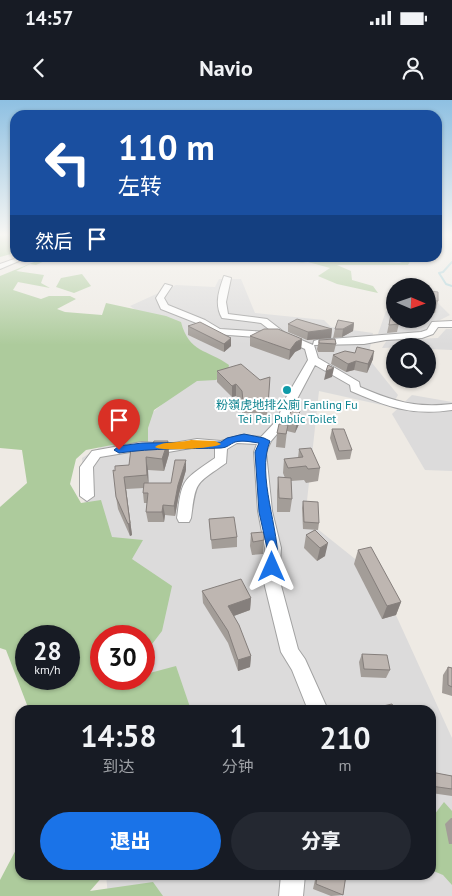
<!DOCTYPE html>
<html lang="zh">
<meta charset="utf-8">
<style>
body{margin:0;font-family:"PT Sans","Noto Sans SC",sans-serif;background:#242831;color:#f1f3f6;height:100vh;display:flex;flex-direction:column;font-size:19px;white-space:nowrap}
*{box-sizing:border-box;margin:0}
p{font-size:16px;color:#9ea1a6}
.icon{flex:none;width:28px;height:28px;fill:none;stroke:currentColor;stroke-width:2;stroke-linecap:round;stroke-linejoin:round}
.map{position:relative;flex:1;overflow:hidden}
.drawer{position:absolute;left:15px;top:605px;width:421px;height:175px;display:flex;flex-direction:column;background:#171b24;border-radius:15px;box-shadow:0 1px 4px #0004}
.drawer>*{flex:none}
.guide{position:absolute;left:10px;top:10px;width:432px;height:152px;border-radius:15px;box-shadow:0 1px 4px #0004;background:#1a4fa0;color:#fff;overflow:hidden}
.needle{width:32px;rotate:92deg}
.fabs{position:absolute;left:386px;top:178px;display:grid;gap:10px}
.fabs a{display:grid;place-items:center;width:50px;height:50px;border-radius:50%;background:#171b24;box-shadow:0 1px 4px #0004;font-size:25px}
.speed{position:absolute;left:15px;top:525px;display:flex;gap:10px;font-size:25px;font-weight:700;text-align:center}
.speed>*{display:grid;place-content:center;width:65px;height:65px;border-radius:50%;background:#171b24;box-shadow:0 1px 4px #0004;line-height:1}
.speed small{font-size:12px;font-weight:400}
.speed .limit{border:8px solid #d22;background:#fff;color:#111}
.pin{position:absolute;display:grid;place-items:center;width:42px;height:42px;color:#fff;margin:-51px -21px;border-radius:50% 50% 50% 0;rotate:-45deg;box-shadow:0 0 5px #0007}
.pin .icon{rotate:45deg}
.me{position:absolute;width:55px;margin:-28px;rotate:0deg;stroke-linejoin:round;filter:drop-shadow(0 0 4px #0008)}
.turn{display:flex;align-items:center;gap:18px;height:105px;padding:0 25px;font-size:22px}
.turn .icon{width:65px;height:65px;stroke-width:2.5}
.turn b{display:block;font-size:35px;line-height:42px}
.then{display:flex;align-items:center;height:48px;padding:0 25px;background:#0003;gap:10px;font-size:19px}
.eta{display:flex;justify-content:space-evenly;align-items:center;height:85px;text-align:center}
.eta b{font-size:30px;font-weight:800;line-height:35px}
.button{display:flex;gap:10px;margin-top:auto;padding:10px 25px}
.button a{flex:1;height:58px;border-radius:30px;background:#1a73e8;color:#fff;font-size:20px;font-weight:800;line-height:58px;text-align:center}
.button a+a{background:#242831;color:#f1f3f6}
.status{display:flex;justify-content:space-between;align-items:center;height:35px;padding:0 25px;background:#171b24;direction:ltr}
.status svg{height:14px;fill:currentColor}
header{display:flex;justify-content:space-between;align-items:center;height:65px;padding:0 25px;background:#171b24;font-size:22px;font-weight:800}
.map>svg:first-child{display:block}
.residential{fill:#dcdbdb;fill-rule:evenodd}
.forest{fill:#adcb9c;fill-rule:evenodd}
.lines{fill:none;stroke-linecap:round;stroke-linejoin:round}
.stream{stroke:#a8d1d9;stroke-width:2}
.minor-casing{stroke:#a2a2a2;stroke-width:2}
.minor{fill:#fff;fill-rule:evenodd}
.wall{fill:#a39d98}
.shaded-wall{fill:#857f7c}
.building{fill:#beb6b1;stroke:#857f7c}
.route{fill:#1a73e8;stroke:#114b97}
.slow{fill:#f59e0b}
.culture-dot{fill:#0f9aa8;stroke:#fff;stroke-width:2}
.labels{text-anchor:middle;stroke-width:4;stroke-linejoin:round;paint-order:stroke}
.far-culture-label{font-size:12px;fill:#0d838f;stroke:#fff}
</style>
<div class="status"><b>14:57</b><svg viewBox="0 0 49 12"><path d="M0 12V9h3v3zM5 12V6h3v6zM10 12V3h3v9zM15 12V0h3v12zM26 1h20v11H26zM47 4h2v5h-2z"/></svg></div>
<header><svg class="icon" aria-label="back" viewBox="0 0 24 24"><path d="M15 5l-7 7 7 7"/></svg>Navio<svg class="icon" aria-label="person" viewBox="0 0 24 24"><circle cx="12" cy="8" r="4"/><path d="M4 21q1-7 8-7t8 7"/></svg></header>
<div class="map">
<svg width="452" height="796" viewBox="0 0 452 796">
<rect width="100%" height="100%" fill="#eeeae4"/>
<!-- residential -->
<g class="residential">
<path d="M219 179H241L255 213 324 220 331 227 373 233 368 258 398 295 391 307 319 291 305 419 379 478 452 638V796H108L106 775H431V610H97L82 358 140 323 210 264 130 206 176 185 215 187ZM101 536H144V579H101Z"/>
<path d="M428 202 438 203 450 215 434 223 419 234H378L386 211 395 212V219H428Z"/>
<path d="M446 229H452V250L428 249V246L382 248 387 240 438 238Z"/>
<path d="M412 295 452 302V371L425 370 392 314Z"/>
</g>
<!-- forest -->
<g class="forest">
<path d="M0 134H15V153L0 157Z"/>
<path d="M44 158H51L36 165 30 164 16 171 44 175 41 183 50 188 18 182 13 190 41 199 49 196H70L76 199 57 209 65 212 102 215 106 203 166 216 181 222C189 253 207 249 229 265L228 270 216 280 197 281 154 310 148 328V344L124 350 112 345 86 350 76 359 70 384 81 403 101 400 112 437 143 440 132 459 172 486 162 531 146 552V574L176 566 191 610H29L6 550 0 548V407L27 383 22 350 0 348V176ZM26 536H69V579H26ZM101 536H144V579H101Z"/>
<path d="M325 158 399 163 405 161 403 158H412L408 165H337L351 171 352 180 373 186 378 193 337 184 318 176 330 168 308 162 296 163Z"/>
<path d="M82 174 91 186 74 193 56 187 61 178Z"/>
<path d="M444 702 452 711V785L443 775 431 770V719Z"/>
<path d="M20 742V775H104L90 791 153 782 163 796H0V780Z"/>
</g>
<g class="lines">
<!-- stream -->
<path class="stream" d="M452 162 443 172 439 173 446 184 452 186"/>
<!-- minor casing -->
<g class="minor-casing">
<g id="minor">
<path d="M17 158H26L0 169V164Z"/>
<path d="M224 176 231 178 226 202 228 214 267 219 285 233 313 245 314 241 317 240 421 232 427 230 432 222 452 221V227H438L433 234 422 238 386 240 364 244 314 245 318 258 359 282 360 287C395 302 415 308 452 304V310C412 316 388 307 351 291L350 285 315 265 296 301 289 320 271 341 266 352 272 411 281 448 279 478 298 549 305 559 328 610H308L292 570 281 552 263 478 265 448 258 411 254 352 257 344 237 343 227 349 226 363C195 385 196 380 191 418L189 422H179L177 418C182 378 182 381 215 358V348L197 347 168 352 142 350 100 357 93 367 94 396 87 401 80 396V367L92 351 142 342 168 344 197 339 221 341 241 335 261 337 278 319 284 301 308 260 305 249 279 237 261 223 222 218C214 204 219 190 224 176Z"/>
<path d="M165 184 172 186 164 198 168 205 205 220 220 229 268 232 273 235 268 238 215 234 199 224 161 209 156 198Z"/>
<path d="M281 775H305L303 796H279Z"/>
</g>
</g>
<!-- minor -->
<use href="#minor" class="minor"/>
</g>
<!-- wall -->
<g class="wall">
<path d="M429 191 438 201 435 213 428 212V198Z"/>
<path d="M391 214 400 219 397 232 387 233Z"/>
<path d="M354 223 353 231 342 237 333 238 335 229Z"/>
<path d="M288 224 332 229 331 238 307 240 288 232Z"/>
<path d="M188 226 231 238V246L224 252 188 235Z"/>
<path d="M250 236 302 239 301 249 295 252 289 260 250 246Z"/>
<path d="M319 240 336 244 334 252H318L317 249Z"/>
<path d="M333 255 373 259 367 273 354 270 346 272 331 264Z"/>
<path d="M217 271 260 280 270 277 267 317H255L256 313H242V302L236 296 232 297 217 282Z"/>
<path d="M292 309 299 324 295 333 287 331 285 348 276 347 277 333 287 324 288 318Z"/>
<path d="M332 329 352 350 350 359 337 360 330 338Z"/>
<path d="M168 341 169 354 164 371 148 370V383H171L186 370 179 394 175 416 165 415 164 422H148L146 412 147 403H144L143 393 144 388 126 389 132 435 130 436 118 409 116 397 115 371 129 365 151 348Z"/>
<path d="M299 349 320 368 318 381 306 383 304 380 291 381 292 399 290 412H277V391L278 377 285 378 283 373 284 359 298 358Z"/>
<path d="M303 401 319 423 318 430 303 429 302 408Z"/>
<path d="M209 419 237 437V447L212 449Z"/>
<path d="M315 430 325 456 317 461 304 448 306 435Z"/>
<path d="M251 433 264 440 263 454 252 455 250 446Z"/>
<path d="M358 450 401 502 396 515 382 519 354 464Z"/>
<path d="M202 491 251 498 250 510 234 516 251 556 250 567 238 571 228 543 203 503Z"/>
<path d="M362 554 390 570 386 578 361 577 359 562Z"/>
<path d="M448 567 452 568V596L442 593 443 575Z"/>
<path d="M431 672 452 676V696L431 693Z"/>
<path d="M451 718H452V744H449L445 724Z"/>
<path d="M316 775H346L343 795 331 796 313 789Z"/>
</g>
<!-- shaded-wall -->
<g class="shaded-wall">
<path d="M354 223 353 231 342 237 343 229Z"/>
<path d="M332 229 331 238 307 240 308 232Z"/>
<path d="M231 238V246L224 252V244Z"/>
<path d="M302 239 301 249 295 252 289 260 290 250 296 242Z"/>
<path d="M374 251 373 259 367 273 368 264Z"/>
<path d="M356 261 354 270 346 272 348 264Z"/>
<path d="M334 268 332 277 324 280 326 271Z"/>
<path d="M236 284V296L232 297V286Z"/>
<path d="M300 311 299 324 295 333 297 320Z"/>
<path d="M168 341 169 354 164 371 162 359Z"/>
<path d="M146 357 148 370 149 387 147 375Z"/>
<path d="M186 360V370L179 394 175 416 174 406 178 385Z"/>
<path d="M124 377 126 389 132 435 130 436 128 424Z"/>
<path d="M163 405 165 415 164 422 162 412Z"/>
<path d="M328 443 325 456 317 461 320 448Z"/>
<path d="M251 498 250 510 228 518V506Z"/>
<path d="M401 502 396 515 382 519 387 506Z"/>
<path d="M251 556 250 567 238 571V560Z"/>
</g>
<!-- building -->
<g class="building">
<path d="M429 191 438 192V201L430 200Z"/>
<path d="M391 214 395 215V219H400L399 224 389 225Z"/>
<path d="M297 219 332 229 308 232 288 224Z"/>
<path d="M338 220 354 223 343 229H335Z"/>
<path d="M200 222 231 238 224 244 188 226Z"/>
<path d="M264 229H278L302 239 296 242 290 250 250 236Z"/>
<path d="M335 239 336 244 319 243V240Z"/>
<path d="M357 247 374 251 368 264 356 261 348 264 333 255 345 251 355 253Z"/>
<path d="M241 264 260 280 270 277 268 306 256 305 257 301H243L242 291 236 284 232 286 217 271Z"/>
<path d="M328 265 334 268 326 271Z"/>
<path d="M292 309 300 311 297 320 288 318Z"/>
<path d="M279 324 288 325 286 334 277 333Z"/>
<path d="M332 329H344L352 350 339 351Z"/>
<path d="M154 341H168L162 359 146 357 147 375 124 377 130 423 128 424 116 397 113 370 115 371V366L129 365 131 348H151Z"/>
<path d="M311 348 320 368 308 369 306 366 288 368 284 359 303 357 299 349Z"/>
<path d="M175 360H186L178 385 174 406 163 405 162 412H146L148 393H143L144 383H171Z"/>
<path d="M278 377 291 378 292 399 279 398Z"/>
<path d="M303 401 318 402 319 423 304 422Z"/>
<path d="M234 417 237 437 211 440 209 419Z"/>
<path d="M315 430 328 443 320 448 306 435Z"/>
<path d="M264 432V440L253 442 251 433Z"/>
<path d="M371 447 401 502 387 506 358 450Z"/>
<path d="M241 479 251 498 228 506 239 525 251 556 238 560 228 531 202 491Z"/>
<path d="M362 554 387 555 390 570 364 569Z"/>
<path d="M448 567 452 568V587L448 585Z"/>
<path d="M392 604 395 610H365Z"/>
<path d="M431 672 452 676V689L431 686V691Z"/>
<path d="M317 775H346L343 795 316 784Z"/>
</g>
<!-- sky -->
<linearGradient id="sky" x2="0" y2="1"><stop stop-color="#8ec0e2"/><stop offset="0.55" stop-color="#f7f6f3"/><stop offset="1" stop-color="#f7f6f3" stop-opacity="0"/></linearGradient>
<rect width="452" height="245" fill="url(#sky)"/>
<!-- route -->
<path class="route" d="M244 334 264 338 270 341C256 376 280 429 278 467L272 472 266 467 267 448 259 412 255 352 259 343C251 342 243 340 235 342 230 344 227 348 221 348 187 349 153 348 119 353L114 350 119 346 142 343 221 342 227 338Z"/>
<!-- slow -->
<path class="slow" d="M191 340 215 341 221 344C217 348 160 352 155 347 162 341 181 343 191 340Z"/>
<!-- markers -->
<circle class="culture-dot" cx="287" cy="290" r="5"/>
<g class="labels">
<!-- far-culture labels -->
<g class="far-culture-label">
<text x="287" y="309">粉嶺虎地排公廁 Fanling Fu<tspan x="287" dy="14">Tei Pai Public Toilet</tspan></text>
</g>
</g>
</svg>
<div class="fabs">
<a><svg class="needle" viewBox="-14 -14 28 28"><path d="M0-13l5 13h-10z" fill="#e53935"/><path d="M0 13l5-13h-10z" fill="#9ea1a6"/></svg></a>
<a><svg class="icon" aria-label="search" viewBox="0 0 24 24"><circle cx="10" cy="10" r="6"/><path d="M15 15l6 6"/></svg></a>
</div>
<div class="speed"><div>28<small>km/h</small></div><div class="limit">30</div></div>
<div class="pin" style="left:119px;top:350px;background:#d93025"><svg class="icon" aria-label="arrive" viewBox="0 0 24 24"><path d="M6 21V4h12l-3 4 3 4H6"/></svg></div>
<svg class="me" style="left:272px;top:467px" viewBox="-20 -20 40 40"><path d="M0-17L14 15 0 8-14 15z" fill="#1a73e8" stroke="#fff" stroke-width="4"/></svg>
<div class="guide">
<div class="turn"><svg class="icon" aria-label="left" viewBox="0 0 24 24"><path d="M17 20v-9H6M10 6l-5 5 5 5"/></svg><div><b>110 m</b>左转</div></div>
<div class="then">然后<svg class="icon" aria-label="arrive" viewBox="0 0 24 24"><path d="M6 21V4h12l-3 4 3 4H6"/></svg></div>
</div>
<section class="drawer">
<div class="eta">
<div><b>14:58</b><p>到达</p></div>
<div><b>1</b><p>分钟</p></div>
<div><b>210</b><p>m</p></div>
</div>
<div class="button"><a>退出</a><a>分享</a></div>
</section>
</div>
